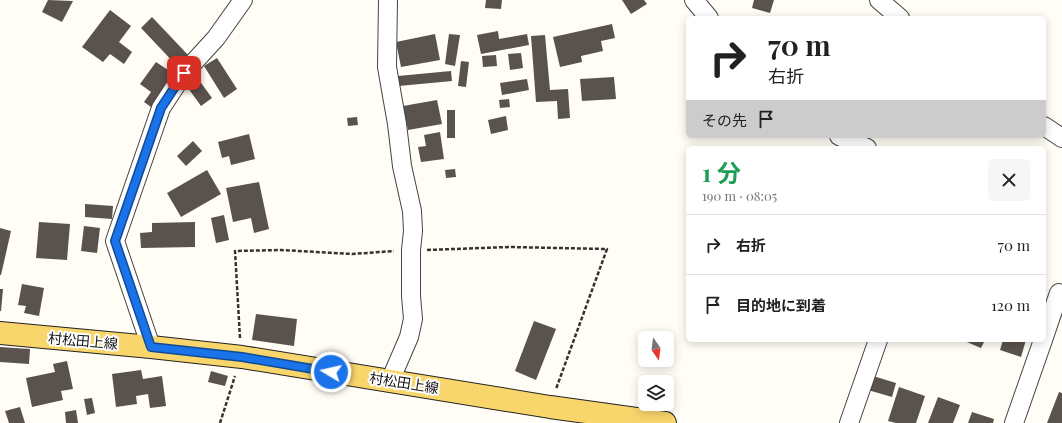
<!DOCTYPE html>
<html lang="ja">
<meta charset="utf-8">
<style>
body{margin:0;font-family:"Playfair Display","Noto Sans JP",serif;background:#f6f6f6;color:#202124;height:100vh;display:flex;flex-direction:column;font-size:15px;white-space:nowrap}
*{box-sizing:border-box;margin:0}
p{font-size:13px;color:#757577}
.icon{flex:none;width:22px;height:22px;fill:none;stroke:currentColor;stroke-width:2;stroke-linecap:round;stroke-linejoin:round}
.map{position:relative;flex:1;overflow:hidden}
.drawer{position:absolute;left:686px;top:146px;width:360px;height:196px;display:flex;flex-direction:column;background:#fff;border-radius:6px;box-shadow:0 2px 10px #0003}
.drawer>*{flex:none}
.top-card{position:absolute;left:686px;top:16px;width:360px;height:122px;border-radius:6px;box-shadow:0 2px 10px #0003;background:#fff;color:#202124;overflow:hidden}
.needle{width:26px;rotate:166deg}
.controls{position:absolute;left:638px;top:331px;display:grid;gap:8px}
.controls a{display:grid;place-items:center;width:36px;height:36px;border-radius:6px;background:#fff;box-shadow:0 2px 10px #0003;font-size:20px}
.pin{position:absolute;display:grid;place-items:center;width:34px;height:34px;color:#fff;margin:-17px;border-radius:8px;box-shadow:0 2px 6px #0006}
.me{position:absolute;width:44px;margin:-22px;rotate:279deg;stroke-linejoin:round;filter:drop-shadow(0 0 3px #0008)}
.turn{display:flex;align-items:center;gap:14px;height:84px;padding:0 16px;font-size:18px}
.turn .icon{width:52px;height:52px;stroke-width:2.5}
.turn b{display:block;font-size:28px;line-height:34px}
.then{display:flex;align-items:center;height:38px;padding:0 16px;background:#0003;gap:8px;font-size:15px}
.round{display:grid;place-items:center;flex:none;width:42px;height:42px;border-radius:6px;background:#f6f6f6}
.headline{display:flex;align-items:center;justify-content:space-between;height:68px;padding:0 16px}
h1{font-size:24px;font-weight:700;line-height:30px;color:#1e9e55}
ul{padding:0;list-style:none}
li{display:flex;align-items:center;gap:12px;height:60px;padding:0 16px;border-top:1px solid #e0e0e0}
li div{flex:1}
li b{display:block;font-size:15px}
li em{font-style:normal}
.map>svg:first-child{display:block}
.building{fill:#5a524d}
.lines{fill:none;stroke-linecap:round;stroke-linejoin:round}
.street-casing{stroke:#444;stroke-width:20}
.primary-casing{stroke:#222;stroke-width:24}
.path{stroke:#333;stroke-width:2.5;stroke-dasharray:4 2;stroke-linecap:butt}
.street{stroke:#fff;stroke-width:18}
.primary{stroke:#f9d66b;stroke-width:22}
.route-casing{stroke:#114b97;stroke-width:10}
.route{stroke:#1a73e8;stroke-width:7}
.labels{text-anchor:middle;stroke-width:4;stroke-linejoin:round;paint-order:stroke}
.street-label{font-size:14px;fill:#111;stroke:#fff}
</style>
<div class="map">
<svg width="1062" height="423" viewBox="0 0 1062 423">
<rect width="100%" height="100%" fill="#fffdf5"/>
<!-- building -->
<g class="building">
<path d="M48 0 73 1 62 22 42 12Z"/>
<path d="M486 0H502L501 9 485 8Z"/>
<path d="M622 0H644L647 4 631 14Z"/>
<path d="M754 0H774L770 13 752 8Z"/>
<path d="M110 10 131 26 119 42 132 52 124 64 110 54 103 62 82 47Z"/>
<path d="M152 17 189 56 178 67 141 28Z"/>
<path d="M612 24 615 38 601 41 603 51 581 56 582 62 560 67 553 37Z"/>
<path d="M498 31 499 39 527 34 529 45 481 54 477 35Z"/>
<path d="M435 34 440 60 401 67 396 42Z"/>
<path d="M449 34 460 35 455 66 445 64Z"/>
<path d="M545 35 550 90 568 89 570 118 558 119 557 101 536 102 531 36Z"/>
<path d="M521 53 523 68 510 70 508 54Z"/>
<path d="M496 55 497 66 483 67 482 56Z"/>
<path d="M217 58 237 89 224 98 204 66Z"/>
<path d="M461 61 469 62 466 87 458 86Z"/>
<path d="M156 62 174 74 151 107 144 102 151 92 140 84Z"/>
<path d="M451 71 452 81 399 86 398 76Z"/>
<path d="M614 77 616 99 582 101 580 79Z"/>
<path d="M527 79 529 90 502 95 500 83Z"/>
<path d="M199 80 212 98 201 106 188 88Z"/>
<path d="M509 99 510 107 500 108 499 100Z"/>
<path d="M437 100 442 124 408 130 403 106Z"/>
<rect x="447" y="110" width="8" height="28"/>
<path d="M506 116 508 130 491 134 488 120Z"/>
<path d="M357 117 358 125 348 126 347 118Z"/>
<path d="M440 132 444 159 421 162 418 147 426 146 424 135Z"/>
<path d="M249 134 255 159 231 165 229 156 222 158 218 142Z"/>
<path d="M193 141 202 151 186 166 177 156Z"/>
<path d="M455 169 456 177 446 178 445 170Z"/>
<path d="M207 170 221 194 181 217 167 193Z"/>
<path d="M259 182 269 229 254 233 251 218 233 222 226 188Z"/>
<path d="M85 204 113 206 112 219 85 217Z"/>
<path d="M224 215 229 240 216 243 211 218Z"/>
<path d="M39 222 70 224 67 260 36 258Z"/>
<path d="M195 222V247L141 248 140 233 152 232V223Z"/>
<path d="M84 226 100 228 97 253 81 251Z"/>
<path d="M0 228 11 231 1 275H0Z"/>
<path d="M22 284 44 288 39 316 24 313 26 306 18 305Z"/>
<path d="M0 289H3L1 311H0Z"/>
<path d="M256 314 297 319 294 346 252 340Z"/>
<path d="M534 321 556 329 536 380 515 371Z"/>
<path d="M962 340H985L981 348Z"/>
<path d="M1003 340H1026L1021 357 1000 350Z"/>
<path d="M0 347 30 349 29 364 0 362Z"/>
<path d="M67 361 73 389 61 391 63 400 32 407 26 378 55 372 53 364Z"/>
<path d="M141 370 143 379 162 376 166 406 150 408 148 394 136 396 137 404 116 407 112 374Z"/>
<path d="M211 371 228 376 225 386 208 382Z"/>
<path d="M873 376 896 383 892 397 868 390Z"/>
<path d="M899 387 925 396 916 423H896L888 421Z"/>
<path d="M1059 392 1062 393V423H1047Z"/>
<path d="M938 397 960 405 953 423H928Z"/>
<path d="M92 398 95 413 87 415 84 399Z"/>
<path d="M20 407 25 423H9L5 411Z"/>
<path d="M76 410 78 423H66L65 412Z"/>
<path d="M972 412 994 419 993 423H968Z"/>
</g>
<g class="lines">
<!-- street casing -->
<g class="street-casing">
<g id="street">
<path d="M388 0 387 67 397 124 402 166 412 211 413 231 411 250V296L413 319 409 337 390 381"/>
<path d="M694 0 709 18"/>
<path d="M879 0 900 18"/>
<path d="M1044 126 1062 138"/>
<path d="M839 136 867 148"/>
<path d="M1044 337 1059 293 1062 294"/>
<path d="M151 347 115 241 161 108 184 73 216 38 243 0"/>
<path d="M849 423 878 340"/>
<path d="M1014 423 1043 340"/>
</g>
</g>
<!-- primary casing -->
<g class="primary-casing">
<path id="primary" d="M0 333 151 347 242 357 550 407 665 423"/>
</g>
<!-- path -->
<g class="path">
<path d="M427 250 509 247 607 249 556 389"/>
<path d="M240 338 235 251 281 250 352 254 394 251"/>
<path d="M220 423 235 376"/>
</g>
<!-- street -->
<use href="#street" class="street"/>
<!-- primary -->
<use href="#primary" class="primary"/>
</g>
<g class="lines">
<!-- route casing -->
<g class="route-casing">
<path id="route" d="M184 73 161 108 115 241 151 347 242 357 331 372"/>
</g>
<!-- route -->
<use href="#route" class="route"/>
</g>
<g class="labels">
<!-- street labels -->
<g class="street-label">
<text transform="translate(83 341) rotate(5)" y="5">村松田上線</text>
<text transform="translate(404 383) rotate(9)" y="5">村松田上線</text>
</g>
</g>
</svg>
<div class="controls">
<a><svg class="needle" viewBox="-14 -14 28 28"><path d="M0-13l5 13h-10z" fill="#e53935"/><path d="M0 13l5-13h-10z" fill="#757577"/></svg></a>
<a><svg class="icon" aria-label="layers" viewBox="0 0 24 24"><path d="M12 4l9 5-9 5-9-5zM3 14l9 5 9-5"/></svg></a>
</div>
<div class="pin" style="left:184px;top:73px;background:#d93025"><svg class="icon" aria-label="arrive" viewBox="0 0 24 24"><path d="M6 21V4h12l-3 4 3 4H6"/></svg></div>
<svg class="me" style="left:331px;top:372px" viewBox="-20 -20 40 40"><circle r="17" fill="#1a73e8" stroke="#fff" stroke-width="3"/><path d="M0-11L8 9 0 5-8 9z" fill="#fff"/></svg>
<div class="top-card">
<div class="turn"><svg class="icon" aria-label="right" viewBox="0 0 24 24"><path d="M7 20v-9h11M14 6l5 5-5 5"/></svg><div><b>70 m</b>右折</div></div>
<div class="then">その先<svg class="icon" aria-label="arrive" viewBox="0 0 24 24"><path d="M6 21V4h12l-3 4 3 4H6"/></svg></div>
</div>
<section class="drawer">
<div class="headline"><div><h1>1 分</h1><p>190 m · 08:05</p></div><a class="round"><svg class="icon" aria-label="close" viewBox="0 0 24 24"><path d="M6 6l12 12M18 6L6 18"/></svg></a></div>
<ul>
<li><svg class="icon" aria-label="right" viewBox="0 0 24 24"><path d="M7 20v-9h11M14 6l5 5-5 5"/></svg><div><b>右折</b></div><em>70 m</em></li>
<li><svg class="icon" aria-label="arrive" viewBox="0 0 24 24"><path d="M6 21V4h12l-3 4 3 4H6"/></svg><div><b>目的地に到着</b></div><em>120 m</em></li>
</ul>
</section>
</div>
